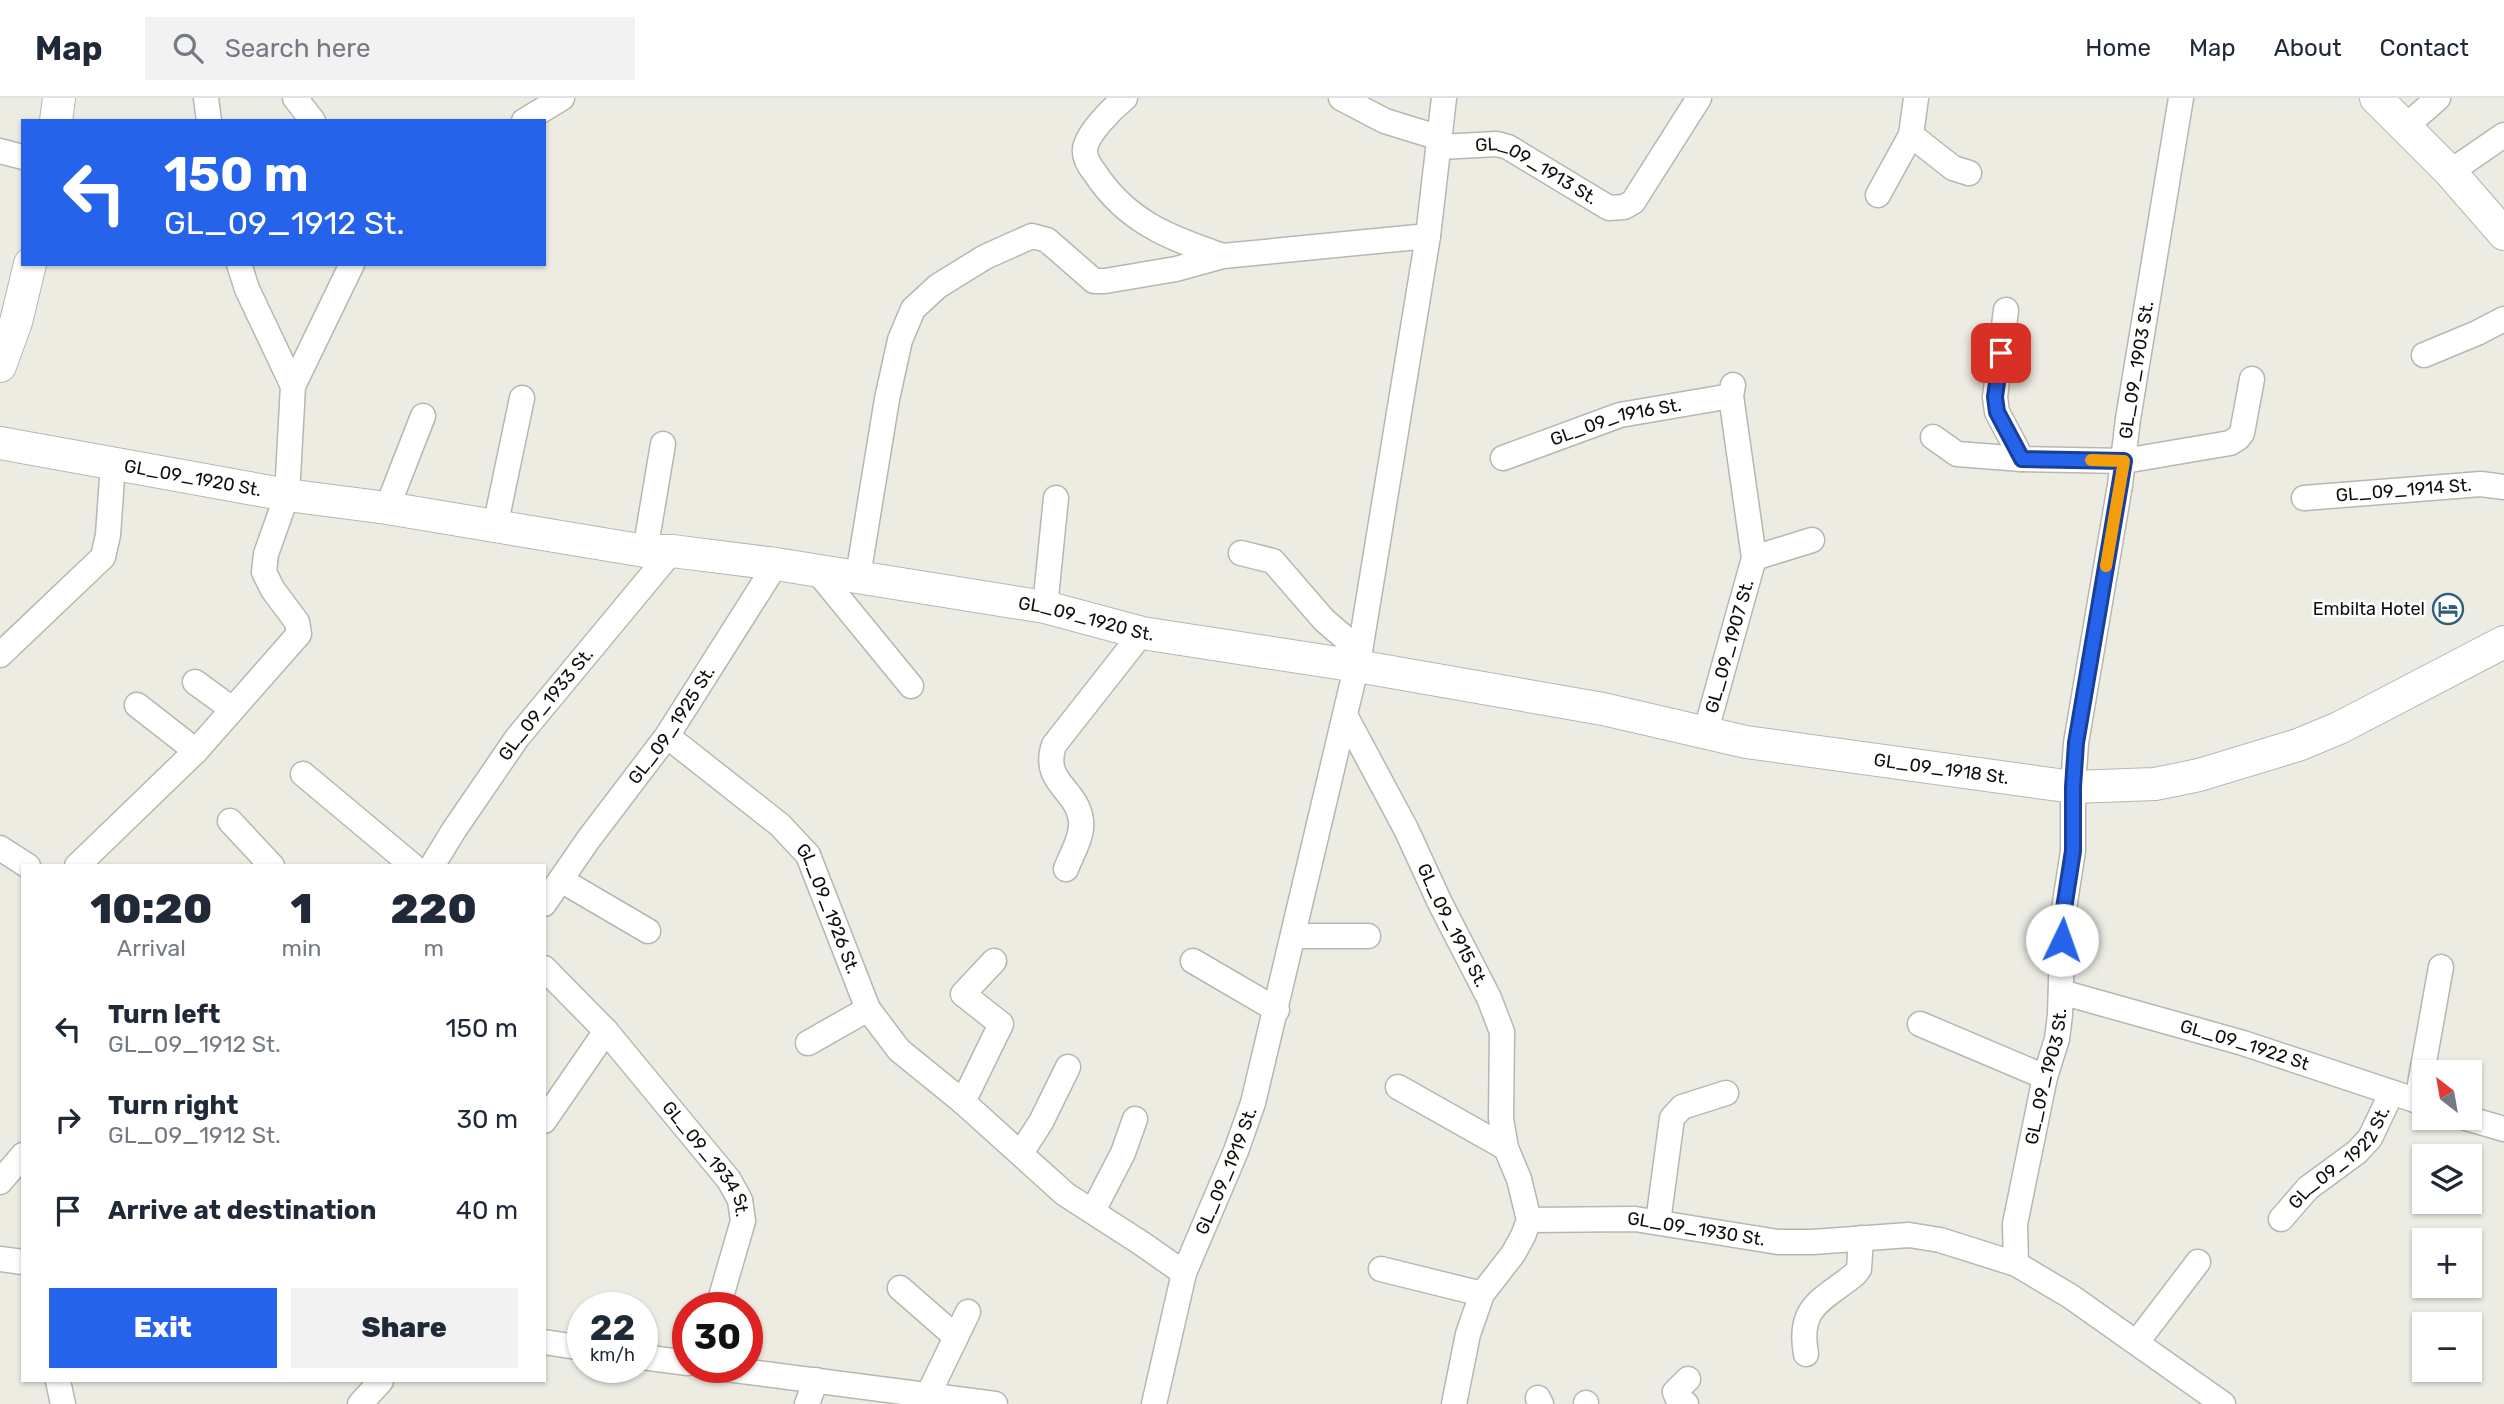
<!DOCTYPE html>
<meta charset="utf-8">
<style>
body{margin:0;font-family:Rubik,sans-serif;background:#f2f2f3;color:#1f2937;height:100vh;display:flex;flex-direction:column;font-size:26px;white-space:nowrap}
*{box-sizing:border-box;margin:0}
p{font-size:23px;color:#747a83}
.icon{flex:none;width:38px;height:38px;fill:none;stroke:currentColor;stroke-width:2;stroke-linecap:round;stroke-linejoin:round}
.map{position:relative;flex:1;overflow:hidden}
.drawer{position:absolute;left:21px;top:766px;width:525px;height:518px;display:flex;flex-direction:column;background:#fff;border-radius:0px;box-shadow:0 2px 5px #0004}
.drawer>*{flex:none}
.hud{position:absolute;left:21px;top:21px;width:525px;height:147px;border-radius:0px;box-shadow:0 2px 5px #0004;background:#2563eb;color:#fff;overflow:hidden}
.needle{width:46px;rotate:329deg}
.controls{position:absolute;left:2412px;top:962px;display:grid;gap:14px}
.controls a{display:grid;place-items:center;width:70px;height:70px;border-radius:0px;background:#fff;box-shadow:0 2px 5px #0004;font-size:35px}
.speed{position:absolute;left:567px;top:1194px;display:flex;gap:14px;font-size:35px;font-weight:700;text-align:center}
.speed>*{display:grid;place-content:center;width:91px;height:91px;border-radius:50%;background:#fff;box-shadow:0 2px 5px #0004;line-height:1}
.speed small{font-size:18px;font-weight:400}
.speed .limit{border:10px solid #d22;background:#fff;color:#111}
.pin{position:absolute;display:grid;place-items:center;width:60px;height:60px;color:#fff;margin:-30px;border-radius:14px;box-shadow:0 4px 10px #0006}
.me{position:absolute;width:77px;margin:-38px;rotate:3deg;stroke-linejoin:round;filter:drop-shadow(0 0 5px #0008)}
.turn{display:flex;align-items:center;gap:24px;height:147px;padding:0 28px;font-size:32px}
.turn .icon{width:91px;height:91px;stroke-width:2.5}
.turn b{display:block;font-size:49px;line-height:60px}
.eta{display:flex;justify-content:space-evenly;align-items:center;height:119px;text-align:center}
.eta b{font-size:42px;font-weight:800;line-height:49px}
.button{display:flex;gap:14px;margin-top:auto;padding:14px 28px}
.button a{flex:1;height:80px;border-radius:0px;background:#2563eb;color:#fff;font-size:28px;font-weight:800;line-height:80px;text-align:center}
.button a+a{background:#f2f2f3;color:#1f2937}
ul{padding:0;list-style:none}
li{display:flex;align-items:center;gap:21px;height:91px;padding:0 28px}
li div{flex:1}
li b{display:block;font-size:26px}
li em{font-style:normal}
header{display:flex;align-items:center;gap:42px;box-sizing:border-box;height:98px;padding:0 35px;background:#fff;border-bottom:2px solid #e0e1e3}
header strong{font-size:33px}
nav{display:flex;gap:38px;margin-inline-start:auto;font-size:24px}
.search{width:490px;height:63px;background:#f2f2f3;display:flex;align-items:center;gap:18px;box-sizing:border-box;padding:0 24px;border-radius:0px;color:#747a83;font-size:26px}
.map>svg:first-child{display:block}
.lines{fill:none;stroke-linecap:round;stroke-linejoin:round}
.minor-casing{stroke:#b8b7af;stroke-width:27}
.major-casing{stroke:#b8b7af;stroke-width:34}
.minor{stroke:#fff;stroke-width:24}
.major{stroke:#fff;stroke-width:32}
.route-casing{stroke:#184099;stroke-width:18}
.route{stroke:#2563eb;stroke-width:12}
.slow{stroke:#f59e0b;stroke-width:12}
.labels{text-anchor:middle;stroke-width:5;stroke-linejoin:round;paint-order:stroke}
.street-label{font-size:18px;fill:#0f0f0c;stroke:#fff}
.poi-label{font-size:18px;fill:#0f0f0c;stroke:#fff;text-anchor:end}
</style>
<header>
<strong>Map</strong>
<div class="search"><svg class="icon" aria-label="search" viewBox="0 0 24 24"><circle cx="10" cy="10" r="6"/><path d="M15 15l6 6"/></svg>Search here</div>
<nav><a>Home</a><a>Map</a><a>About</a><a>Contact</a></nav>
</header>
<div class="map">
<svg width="2504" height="1306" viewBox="0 0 2504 1306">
<rect width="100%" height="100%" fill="#ecece3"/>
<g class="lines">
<!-- minor casing -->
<g class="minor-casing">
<g id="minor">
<path d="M206 0 209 23"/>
<path d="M295 0 313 23"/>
<path d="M1125 0C1113 10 1087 35 1085 51 1084 59 1090 69 1095 75 1127 124 1170 140 1223 158"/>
<path d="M1341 0 1385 23 1440 40"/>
<path d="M524 23 562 0"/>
<path d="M2405 29 2438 0"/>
<path d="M1911 37 1953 70 1969 75"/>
<path id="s1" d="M1440 49 1497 46 1508 49 1609 110 1624 109 1633 104 1699 0"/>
<path d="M0 53 23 59"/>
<path d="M2450 74 2504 37"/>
<path d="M1878 97 1911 37 1916 0"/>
<path d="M239 166 247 191 293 288"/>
<path d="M2006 212 1995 299 1997 314 2022 361"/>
<path d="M2424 257 2477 235 2504 221"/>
<path d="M1933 339 1957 356 2022 361 2124 363 2230 345 2238 340 2242 335 2252 281"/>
<path id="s2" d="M1503 360 1620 317 1731 298"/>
<path id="s3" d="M2304 400 2481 386 2504 389"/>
<path d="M387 410 423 318"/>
<path d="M495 429 522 300"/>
<path d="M645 453 663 346"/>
<path d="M1241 455 1273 463 1324 522 1360 553"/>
<path d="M1754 460 1812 442"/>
<path d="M816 472 911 588"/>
<path d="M858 478 887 301 900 242 913 211 938 188 985 159 1032 138 1047 142 1094 183H1105L1176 171 1223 158 1428 138"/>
<path d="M1045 509 1056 400"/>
<path d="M0 557 103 459 108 437 113 366"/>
<path d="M195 584 232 611"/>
<path d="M137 607 196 653"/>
<path id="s4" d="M1346 619 1406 731 1440 805 1489 900 1502 934 1501 1021 1506 1050 1519 1081 1529 1122 1523 1138 1513 1156 1482 1196 1468 1236 1454 1306"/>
<path id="s5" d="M1705 636 1754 460 1731 298 1733 287"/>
<path id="s6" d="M667 638 780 727 808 757 868 911 899 952 963 1004 1065 1096 1141 1145 1184 1175"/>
<path d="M303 676 413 768"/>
<path d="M230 723 272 768"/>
<path d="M0 750 28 768"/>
<path d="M77 768 196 653 299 536 297 524 273 492 264 474 266 456 287 397 293 288 352 166"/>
<path id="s7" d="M432 768 454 732 517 640 672 453"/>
<path d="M1066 771C1071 757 1083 739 1081 723 1078 691 1041 685 1054 647L1142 535"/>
<path d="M561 782 648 833"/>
<path id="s8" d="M544 806 588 742 667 638 776 466"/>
<path d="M1294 838H1368"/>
<path d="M1193 863 1277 912"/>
<path id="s9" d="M544 870 606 933 729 1082 740 1102 743 1123 718 1209"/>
<path id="s10" d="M2061 894 2243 945 2424 1005"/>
<path d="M1920 926 2045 979"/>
<path d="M808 945 868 911"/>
<path d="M1398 989 1506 1050"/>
<path d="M2417 1003 2441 869"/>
<path d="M963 1004 1001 926 963 896 994 863"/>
<path d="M2466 1020 2504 1031"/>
<path d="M544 1023 606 933"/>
<path d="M1021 1055 1041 1024 1068 969"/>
<path d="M0 1084 23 1057"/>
<path d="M1093 1113 1123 1055 1135 1021"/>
<path id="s11" d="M2281 1121 2308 1090 2357 1054 2370 1040 2391 996"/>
<path id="s12" d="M1529 1122 1635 1121 1778 1144H1813L1909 1137 1940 1142 2016 1166 2070 1198 2223 1306"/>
<path d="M1658 1124 1672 1020 1682 1009 1726 995"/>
<path d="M0 1161 23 1164"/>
<path id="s13" d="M2016 1166 2015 1126 2045 979 2057 941 2060 917 2063 817 2073 753V689L2076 645 2120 387 2128 321 2181 0"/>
<path d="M1381 1171 1482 1196"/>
<path d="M900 1190 956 1239"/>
<path d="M544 1244 583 1250"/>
<path d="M2137 1244 2198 1164"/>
<path d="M1806 1256C1797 1207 1824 1202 1855 1176L1859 1171 1861 1140"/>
<path d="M642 1259 688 1265"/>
<path d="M712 1269 995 1306"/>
<path d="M58 1283 63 1306"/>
<path d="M928 1297 968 1214"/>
<path d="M1538 1300 1541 1306"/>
<path d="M1586 1305V1306"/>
<path d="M360 1306 381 1283"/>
<path d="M807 1306 816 1282"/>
<path id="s14" d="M1154 1306 1184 1175 1236 1053 1253 1005 1360 553 1428 138 1444 0"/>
<path d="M1686 1306 1677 1299 1675 1294 1688 1281"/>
</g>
</g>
<!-- major casing -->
<g class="major-casing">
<g id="major">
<path d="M2376 0 2450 74 2504 136"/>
<path d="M56 23 59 0"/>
<path d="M0 268 16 224 30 166"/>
<path id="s15" d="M0 345 287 397 387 410 645 453H672L776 466 1045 509 1142 535 1357 568 1603 611 1746 644 2073 689 2155 686 2199 677 2298 647 2339 630 2504 544"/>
</g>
</g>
<!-- minor -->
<use href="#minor" class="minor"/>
<!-- major -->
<use href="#major" class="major"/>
</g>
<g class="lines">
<!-- route casing -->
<g class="route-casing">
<path id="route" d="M2001 255 1995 299 1997 314 2022 361 2124 363 2076 645 2073 689V753L2063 817 2062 842"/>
</g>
<!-- route -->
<use href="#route" class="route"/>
<!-- slow -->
<path class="slow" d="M2091 362 2124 363 2106 468"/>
</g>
<!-- icons -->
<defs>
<g id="hotel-ring" transform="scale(1.575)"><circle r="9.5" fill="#fff" stroke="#2e607d" stroke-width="1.5"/><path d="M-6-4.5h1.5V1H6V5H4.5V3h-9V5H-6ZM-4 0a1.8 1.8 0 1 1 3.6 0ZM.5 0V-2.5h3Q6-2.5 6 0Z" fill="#2e607d"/></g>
</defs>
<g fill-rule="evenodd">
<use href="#hotel-ring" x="2448" y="511"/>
</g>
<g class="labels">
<!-- street labels -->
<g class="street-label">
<text dy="6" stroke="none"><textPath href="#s1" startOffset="103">GL_09_1913 St.</textPath></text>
<text dy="6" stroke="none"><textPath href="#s13" startOffset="905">GL_09_1903 St.</textPath></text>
<text dy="6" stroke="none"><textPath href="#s2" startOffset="119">GL_09_1916 St.</textPath></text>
<text dy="6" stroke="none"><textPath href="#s15" startOffset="196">GL_09_1920 St.</textPath></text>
<text dy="6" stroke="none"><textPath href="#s3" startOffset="100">GL_09_1914 St.</textPath></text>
<text dy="6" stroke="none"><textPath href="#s15" startOffset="1101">GL_09_1920 St.</textPath></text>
<text dy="6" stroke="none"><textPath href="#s5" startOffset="91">GL_09_1907 St.</textPath></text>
<text dy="6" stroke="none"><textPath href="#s7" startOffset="198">GL_09_1933 St.</textPath></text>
<text dy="6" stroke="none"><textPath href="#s8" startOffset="220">GL_09_1925 St.</textPath></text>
<text dy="6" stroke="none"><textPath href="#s15" startOffset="1970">GL_09_1918 St.</textPath></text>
<text dy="6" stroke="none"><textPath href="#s6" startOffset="242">GL_09_1926 St.</textPath></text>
<text dy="6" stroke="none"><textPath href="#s4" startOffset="234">GL_09_1915 St.</textPath></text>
<text dy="6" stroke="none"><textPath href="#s10" startOffset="191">GL_09_1922 St</textPath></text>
<text dy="6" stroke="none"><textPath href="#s13" startOffset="191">GL_09_1903 St.</textPath></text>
<text dy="6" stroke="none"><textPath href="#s11" startOffset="86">GL_09_1922 St.</textPath></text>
<text dy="6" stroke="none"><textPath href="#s9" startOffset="252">GL_09_1934 St.</textPath></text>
<text dy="6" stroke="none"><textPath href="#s14" startOffset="245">GL_09_1919 St.</textPath></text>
<text dy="6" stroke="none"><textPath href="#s12" startOffset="168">GL_09_1930 St.</textPath></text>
</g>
<!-- poi labels -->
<g class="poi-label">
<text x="2425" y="517">Embilta Hotel</text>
</g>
</g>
</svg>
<div class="controls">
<a><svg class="needle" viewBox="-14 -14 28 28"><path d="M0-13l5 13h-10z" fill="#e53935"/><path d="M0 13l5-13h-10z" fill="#747a83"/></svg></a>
<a><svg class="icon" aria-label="layers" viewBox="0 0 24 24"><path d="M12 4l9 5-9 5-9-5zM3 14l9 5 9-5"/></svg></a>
<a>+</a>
<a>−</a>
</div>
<div class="speed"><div>22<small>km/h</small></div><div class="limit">30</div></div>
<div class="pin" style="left:2001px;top:255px;background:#d93025"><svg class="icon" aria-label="arrive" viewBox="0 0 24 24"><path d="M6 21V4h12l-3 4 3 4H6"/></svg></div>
<svg class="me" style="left:2062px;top:842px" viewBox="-20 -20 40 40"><circle r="19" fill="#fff"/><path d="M0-13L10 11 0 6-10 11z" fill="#2563eb"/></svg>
<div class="hud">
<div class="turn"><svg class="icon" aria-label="left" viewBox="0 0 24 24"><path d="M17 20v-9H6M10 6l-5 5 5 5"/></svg><div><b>150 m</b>GL_09_1912 St.</div></div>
</div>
<section class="drawer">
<div class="eta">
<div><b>10:20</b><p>Arrival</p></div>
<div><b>1</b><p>min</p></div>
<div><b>220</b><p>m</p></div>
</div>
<ul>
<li><svg class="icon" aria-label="left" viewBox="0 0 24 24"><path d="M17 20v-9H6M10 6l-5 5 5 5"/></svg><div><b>Turn left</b><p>GL_09_1912 St.</p></div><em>150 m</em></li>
<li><svg class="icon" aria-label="right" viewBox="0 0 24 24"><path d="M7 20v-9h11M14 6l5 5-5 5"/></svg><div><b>Turn right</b><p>GL_09_1912 St.</p></div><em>30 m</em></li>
<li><svg class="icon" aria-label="arrive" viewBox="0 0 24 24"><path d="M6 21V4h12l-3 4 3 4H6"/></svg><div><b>Arrive at destination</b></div><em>40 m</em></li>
</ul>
<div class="button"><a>Exit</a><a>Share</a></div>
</section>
</div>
